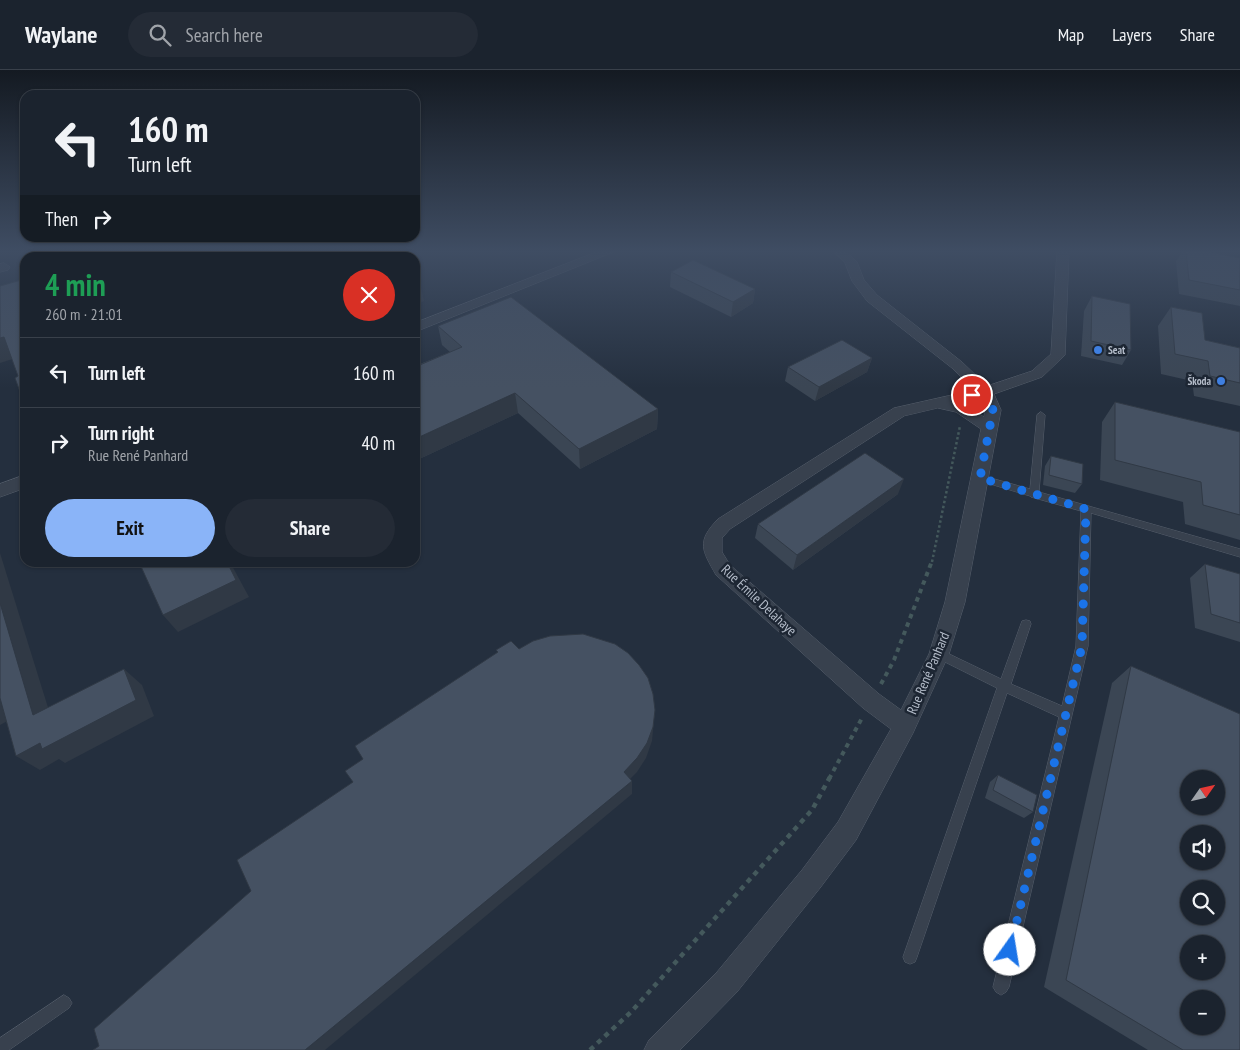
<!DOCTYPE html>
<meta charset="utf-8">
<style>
body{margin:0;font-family:"PT Sans Narrow",sans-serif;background:#242b36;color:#f1f3f6;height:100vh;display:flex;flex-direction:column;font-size:19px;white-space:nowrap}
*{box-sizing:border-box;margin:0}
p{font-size:16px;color:#a0a4aa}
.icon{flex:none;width:28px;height:28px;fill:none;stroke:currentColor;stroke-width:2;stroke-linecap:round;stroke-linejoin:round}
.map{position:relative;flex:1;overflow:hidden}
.details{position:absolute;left:20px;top:182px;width:400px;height:315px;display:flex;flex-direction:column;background:#1b232e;border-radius:15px;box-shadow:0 1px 4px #0004,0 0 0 1px #39404a}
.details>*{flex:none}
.hud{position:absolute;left:20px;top:20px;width:400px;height:152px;border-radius:15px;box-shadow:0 1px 4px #0004,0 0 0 1px #39404a;background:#1b232e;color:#f1f3f6;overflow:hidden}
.needle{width:32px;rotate:56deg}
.tools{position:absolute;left:1180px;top:700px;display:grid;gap:10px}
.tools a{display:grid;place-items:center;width:45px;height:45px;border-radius:50%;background:#1b232e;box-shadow:0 1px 4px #0004,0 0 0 1px #39404a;font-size:25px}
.pin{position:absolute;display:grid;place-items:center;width:42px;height:42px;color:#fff;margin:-21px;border:2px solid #fff;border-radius:50%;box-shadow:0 1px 5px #0007}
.me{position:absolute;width:55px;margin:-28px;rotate:13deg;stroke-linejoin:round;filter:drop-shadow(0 0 4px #0008)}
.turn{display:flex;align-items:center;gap:18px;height:105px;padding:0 25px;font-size:22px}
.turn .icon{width:65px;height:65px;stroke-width:2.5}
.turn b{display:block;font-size:35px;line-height:42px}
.then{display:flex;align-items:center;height:48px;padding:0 25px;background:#0003;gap:10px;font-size:19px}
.round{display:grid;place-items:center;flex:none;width:52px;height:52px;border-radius:26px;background:#242b36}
.headline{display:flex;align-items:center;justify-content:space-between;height:85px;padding:0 25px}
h1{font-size:30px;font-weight:700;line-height:38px;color:#1e9e55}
.action{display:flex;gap:10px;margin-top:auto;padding:10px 25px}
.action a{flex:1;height:58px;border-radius:30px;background:#8ab4f8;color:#111;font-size:20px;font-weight:700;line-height:58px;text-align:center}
.action a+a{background:#242b36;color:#f1f3f6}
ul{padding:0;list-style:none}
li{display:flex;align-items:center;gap:15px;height:70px;padding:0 25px;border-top:1px solid #39404a}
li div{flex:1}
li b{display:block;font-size:19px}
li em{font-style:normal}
header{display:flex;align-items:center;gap:30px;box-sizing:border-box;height:70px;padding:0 25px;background:#1b232e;border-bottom:1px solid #39404a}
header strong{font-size:24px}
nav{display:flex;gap:28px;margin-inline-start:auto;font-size:18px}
.search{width:350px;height:45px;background:#242b36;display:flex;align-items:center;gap:12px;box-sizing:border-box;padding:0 18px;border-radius:28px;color:#a0a4aa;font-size:19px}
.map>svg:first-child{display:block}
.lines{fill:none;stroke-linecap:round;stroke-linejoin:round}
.lane-casing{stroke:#565f6c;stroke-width:1}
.street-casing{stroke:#565f6c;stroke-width:1}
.path-far2{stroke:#44595c;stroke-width:2.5;stroke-dasharray:2.5 2.5;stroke-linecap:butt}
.path-far1{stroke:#44595c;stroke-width:4;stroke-dasharray:4.5 4.5;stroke-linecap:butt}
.path{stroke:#44595c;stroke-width:4.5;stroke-dasharray:5 5;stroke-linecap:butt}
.lane{fill:#38414e;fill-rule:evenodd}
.street{fill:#38414e;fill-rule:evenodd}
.wall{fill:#3b4654}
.shaded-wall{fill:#303945}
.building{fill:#455162;stroke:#303945;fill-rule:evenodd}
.route{stroke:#1a73e8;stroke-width:9;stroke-dasharray:0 16.2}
.shop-dot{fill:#3f7fe0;stroke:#1d2633;stroke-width:2}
.labels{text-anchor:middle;stroke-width:5;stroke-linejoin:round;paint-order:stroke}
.far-poi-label{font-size:11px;font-weight:bold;fill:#b4bcc9;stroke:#1d2633;text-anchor:start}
.street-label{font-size:14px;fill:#b4bcc9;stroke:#1d2633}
</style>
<header>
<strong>Waylane</strong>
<div class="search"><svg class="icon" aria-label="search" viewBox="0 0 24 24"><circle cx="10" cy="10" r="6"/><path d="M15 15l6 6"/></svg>Search here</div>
<nav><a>Map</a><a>Layers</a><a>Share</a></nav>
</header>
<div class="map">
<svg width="1240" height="980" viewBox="0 0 1240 980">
<rect width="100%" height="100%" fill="#242f3e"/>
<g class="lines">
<!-- lane casing -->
<g class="lane-casing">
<g id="lane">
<path d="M1041 342 1045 345 1039 422 1240 479V487L1091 443 1088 576 1009 917 1006 922 1001 925 996 922 993 917 1059 647 1007 623 917 887 915 892 910 894 905 892 903 887 997 618 935 587 933 584 935 581 939 579 943 581 1001 609 1022 551 1026 550 1030 551 1031 554 1011 614 1062 636 1076 576 1081 441 1031 427 1030 426 977 410 975 408 980 405 1030 419 1037 345Z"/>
<path d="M64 925 69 928 72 933 69 938 9 980H0V968Z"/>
</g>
</g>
<!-- street casing -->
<g class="street-casing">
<g id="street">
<path d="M599 181H616L415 262V253Z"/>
<path d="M833 181H846L857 192 864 210 877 225 962 292 987 316 1032 301 1051 284 1057 181H1069L1065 285 1042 307 994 324 1001 340 965 532 949 584 913 663 856 770 820 818 737 922 680 980H644L649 970 717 902 802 800 838 752 891 659 863 638 716 505C702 480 696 472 718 449L894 338 974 320 952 298 867 231 852 211 845 193ZM980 328 985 340 984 347 966 336 958 333ZM938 338 956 342 981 359 945 532 929 584 901 640 879 624 730 495 722 482V468L730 459 904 346Z"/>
<path d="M4 193 10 197 8 200 0 202V194Z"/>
<path d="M25 405V418L0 427V414Z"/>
</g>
</g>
<!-- path-far2 -->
<path class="path-far2" d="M932 492 960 356"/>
<!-- path-far1 -->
<g class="path-far1">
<path d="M881 614 894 590 932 491"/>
<path d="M829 709 862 648"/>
</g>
<!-- path -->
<path class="path" d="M590 980 631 942 812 740 830 707"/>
<!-- lane -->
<use href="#lane" class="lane"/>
<!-- street -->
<use href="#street" class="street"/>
</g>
<!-- wall -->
<g class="wall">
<path d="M190 181H300L280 188H193Z"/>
<path d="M1183 181H1205L1240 188V236L1179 224 1176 191Z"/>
<path d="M671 202 755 219 753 233 731 247 670 217Z"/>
<path d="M1092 226 1131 280 1122 295 1081 286 1084 241Z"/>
<path d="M1171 237 1205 270 1240 278V336L1194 326 1192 311 1161 304 1158 256Z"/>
<path d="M438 256 658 339 657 359 580 399 518 343 415 391V296L450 282 442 275Z"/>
<path d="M872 288 867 302 815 331 785 311 788 297Z"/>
<path d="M1115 332 1240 362V470L1185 454 1183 432 1100 410 1102 352Z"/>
<path d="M1051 386 1082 414 1075 423 1043 415 1045 396Z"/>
<path d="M898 424 793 500 755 468 758 454Z"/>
<path d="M1205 494 1240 504V572L1195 558 1190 508Z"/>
<path d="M1131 596 1240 980H1148L1044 917 1112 613Z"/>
<path d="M998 705 1033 742 1024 748 985 728 990 712Z"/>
</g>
<!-- shaded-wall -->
<g class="shaded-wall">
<path d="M232 181H300L280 188H226L225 183Z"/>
<path d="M498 181H508L498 185Z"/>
<path d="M420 213 424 231 415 235V215Z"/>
<path d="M755 219 753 233 731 247 733 232Z"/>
<path d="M4 267 19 287 0 293V268Z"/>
<path d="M872 288 867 302 815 331 819 317Z"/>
<path d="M515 323 518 343 415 391V369Z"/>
<path d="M658 339 657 359 580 399 579 379Z"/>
<path d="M904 409 898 424 793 500 797 485Z"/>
<path d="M0 483 55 660 33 645 0 533Z"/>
<path d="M227 492H230L249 527 178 562 163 545Z"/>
<path d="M124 599 142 615 154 646 65 693 59 689 40 700 16 686Z"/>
<path d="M0 628 23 643 0 655Z"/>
<path d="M655 640 652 671 646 688 637 702 624 715V702Z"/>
<path d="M632 711V724L325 980H305Z"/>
</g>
<!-- building -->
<g class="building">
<path d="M192 181H232L225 183 228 188H196Z"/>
<path d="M1186 181H1205L1240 188V220L1189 210Z"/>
<path d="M693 190 755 219 733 232 671 202Z"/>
<path d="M25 209V329L23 330 15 308 18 306 4 267 0 268V216Z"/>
<path d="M415 209 420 213 415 215Z"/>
<path d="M1092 226 1130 234 1131 280 1091 271Z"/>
<path d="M511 227 658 339 579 379 515 323 415 369V297L462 277 438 256Z"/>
<path d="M1171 237 1202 243 1205 270 1240 278V313L1210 306 1208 291 1175 284Z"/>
<path d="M842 270 872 288 819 317 788 297Z"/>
<path d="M1115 332 1240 362V445L1203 435 1201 412 1115 390Z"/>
<path d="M865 383 904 409 797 485 758 454Z"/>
<path d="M1051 386 1083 394 1082 414 1049 405Z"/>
<path d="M139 492H227L236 510 163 545Z"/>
<path d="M1205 494 1240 504V553L1211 544Z"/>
<path d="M0 533 33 645 124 599 136 630 42 679 40 673 16 686 0 628Z"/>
<path d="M583 564 615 574 628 583 639 595 648 608 653 624 655 640 653 657 647 673 637 688 624 702 632 711 305 980H93L99 976 94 959 251 821 237 790 353 712 345 701 363 689 355 676 498 582 496 580 511 571 519 579 533 571 550 566Z"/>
<path d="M1131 596 1240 644V980H1183L1066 910ZM1189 709H1216V736H1189ZM1189 764H1216V791H1189ZM1189 819H1216V846H1189ZM1189 874H1216V901H1189ZM1189 929H1216V956H1189Z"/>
<path d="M998 705 1037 725 1033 742 993 720Z"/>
</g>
<!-- sky -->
<linearGradient id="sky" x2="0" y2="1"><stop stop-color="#141a22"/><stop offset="0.57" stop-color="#3f4d63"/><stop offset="1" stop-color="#3f4d63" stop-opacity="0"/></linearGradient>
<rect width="1240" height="318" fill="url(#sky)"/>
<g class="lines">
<!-- route -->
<path class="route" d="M972 325 985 322 993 340 980 408 1086 439 1082 576 1010 880"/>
</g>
<!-- markers -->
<g class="shop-dot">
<circle cx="1098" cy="280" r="5"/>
<circle cx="1221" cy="311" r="5"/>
</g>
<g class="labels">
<!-- far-poi labels -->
<g class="far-poi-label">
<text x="1108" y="284">Seat</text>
<text x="1211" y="315" text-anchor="end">Škoda</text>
</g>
<!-- street labels -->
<g class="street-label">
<text transform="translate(759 530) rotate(43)" y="5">Rue Émile Delahaye</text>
<text transform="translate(928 603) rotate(-67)" y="5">Rue René Panhard</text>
</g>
</g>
</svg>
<div class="tools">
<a><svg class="needle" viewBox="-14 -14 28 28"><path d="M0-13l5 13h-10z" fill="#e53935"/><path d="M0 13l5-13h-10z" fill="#a0a4aa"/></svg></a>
<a><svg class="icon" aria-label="sound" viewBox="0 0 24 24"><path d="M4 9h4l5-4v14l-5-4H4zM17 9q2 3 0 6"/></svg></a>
<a><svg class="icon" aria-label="search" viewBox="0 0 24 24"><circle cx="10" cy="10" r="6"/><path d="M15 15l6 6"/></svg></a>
<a>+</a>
<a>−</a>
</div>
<div class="pin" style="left:972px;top:325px;background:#d93025"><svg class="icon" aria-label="arrive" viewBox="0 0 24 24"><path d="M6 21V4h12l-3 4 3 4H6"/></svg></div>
<svg class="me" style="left:1010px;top:880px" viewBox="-20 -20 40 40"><circle r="19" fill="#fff"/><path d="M0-13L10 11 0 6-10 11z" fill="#1a73e8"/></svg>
<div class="hud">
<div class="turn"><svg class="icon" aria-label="left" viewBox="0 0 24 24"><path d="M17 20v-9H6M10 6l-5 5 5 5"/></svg><div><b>160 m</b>Turn left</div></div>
<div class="then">Then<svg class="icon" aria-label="right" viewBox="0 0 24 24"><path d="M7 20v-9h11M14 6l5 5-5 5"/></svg></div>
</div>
<section class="details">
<div class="headline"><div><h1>4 min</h1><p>260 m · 21:01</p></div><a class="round" style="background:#d93025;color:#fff"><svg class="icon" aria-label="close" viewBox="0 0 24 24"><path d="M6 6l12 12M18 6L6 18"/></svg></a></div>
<ul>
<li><svg class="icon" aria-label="left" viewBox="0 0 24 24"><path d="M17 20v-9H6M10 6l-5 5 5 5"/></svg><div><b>Turn left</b></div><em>160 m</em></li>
<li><svg class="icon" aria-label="right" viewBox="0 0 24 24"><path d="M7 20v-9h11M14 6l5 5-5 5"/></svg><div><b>Turn right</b><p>Rue René Panhard</p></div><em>40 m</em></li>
</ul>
<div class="action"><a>Exit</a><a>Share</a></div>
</section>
</div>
